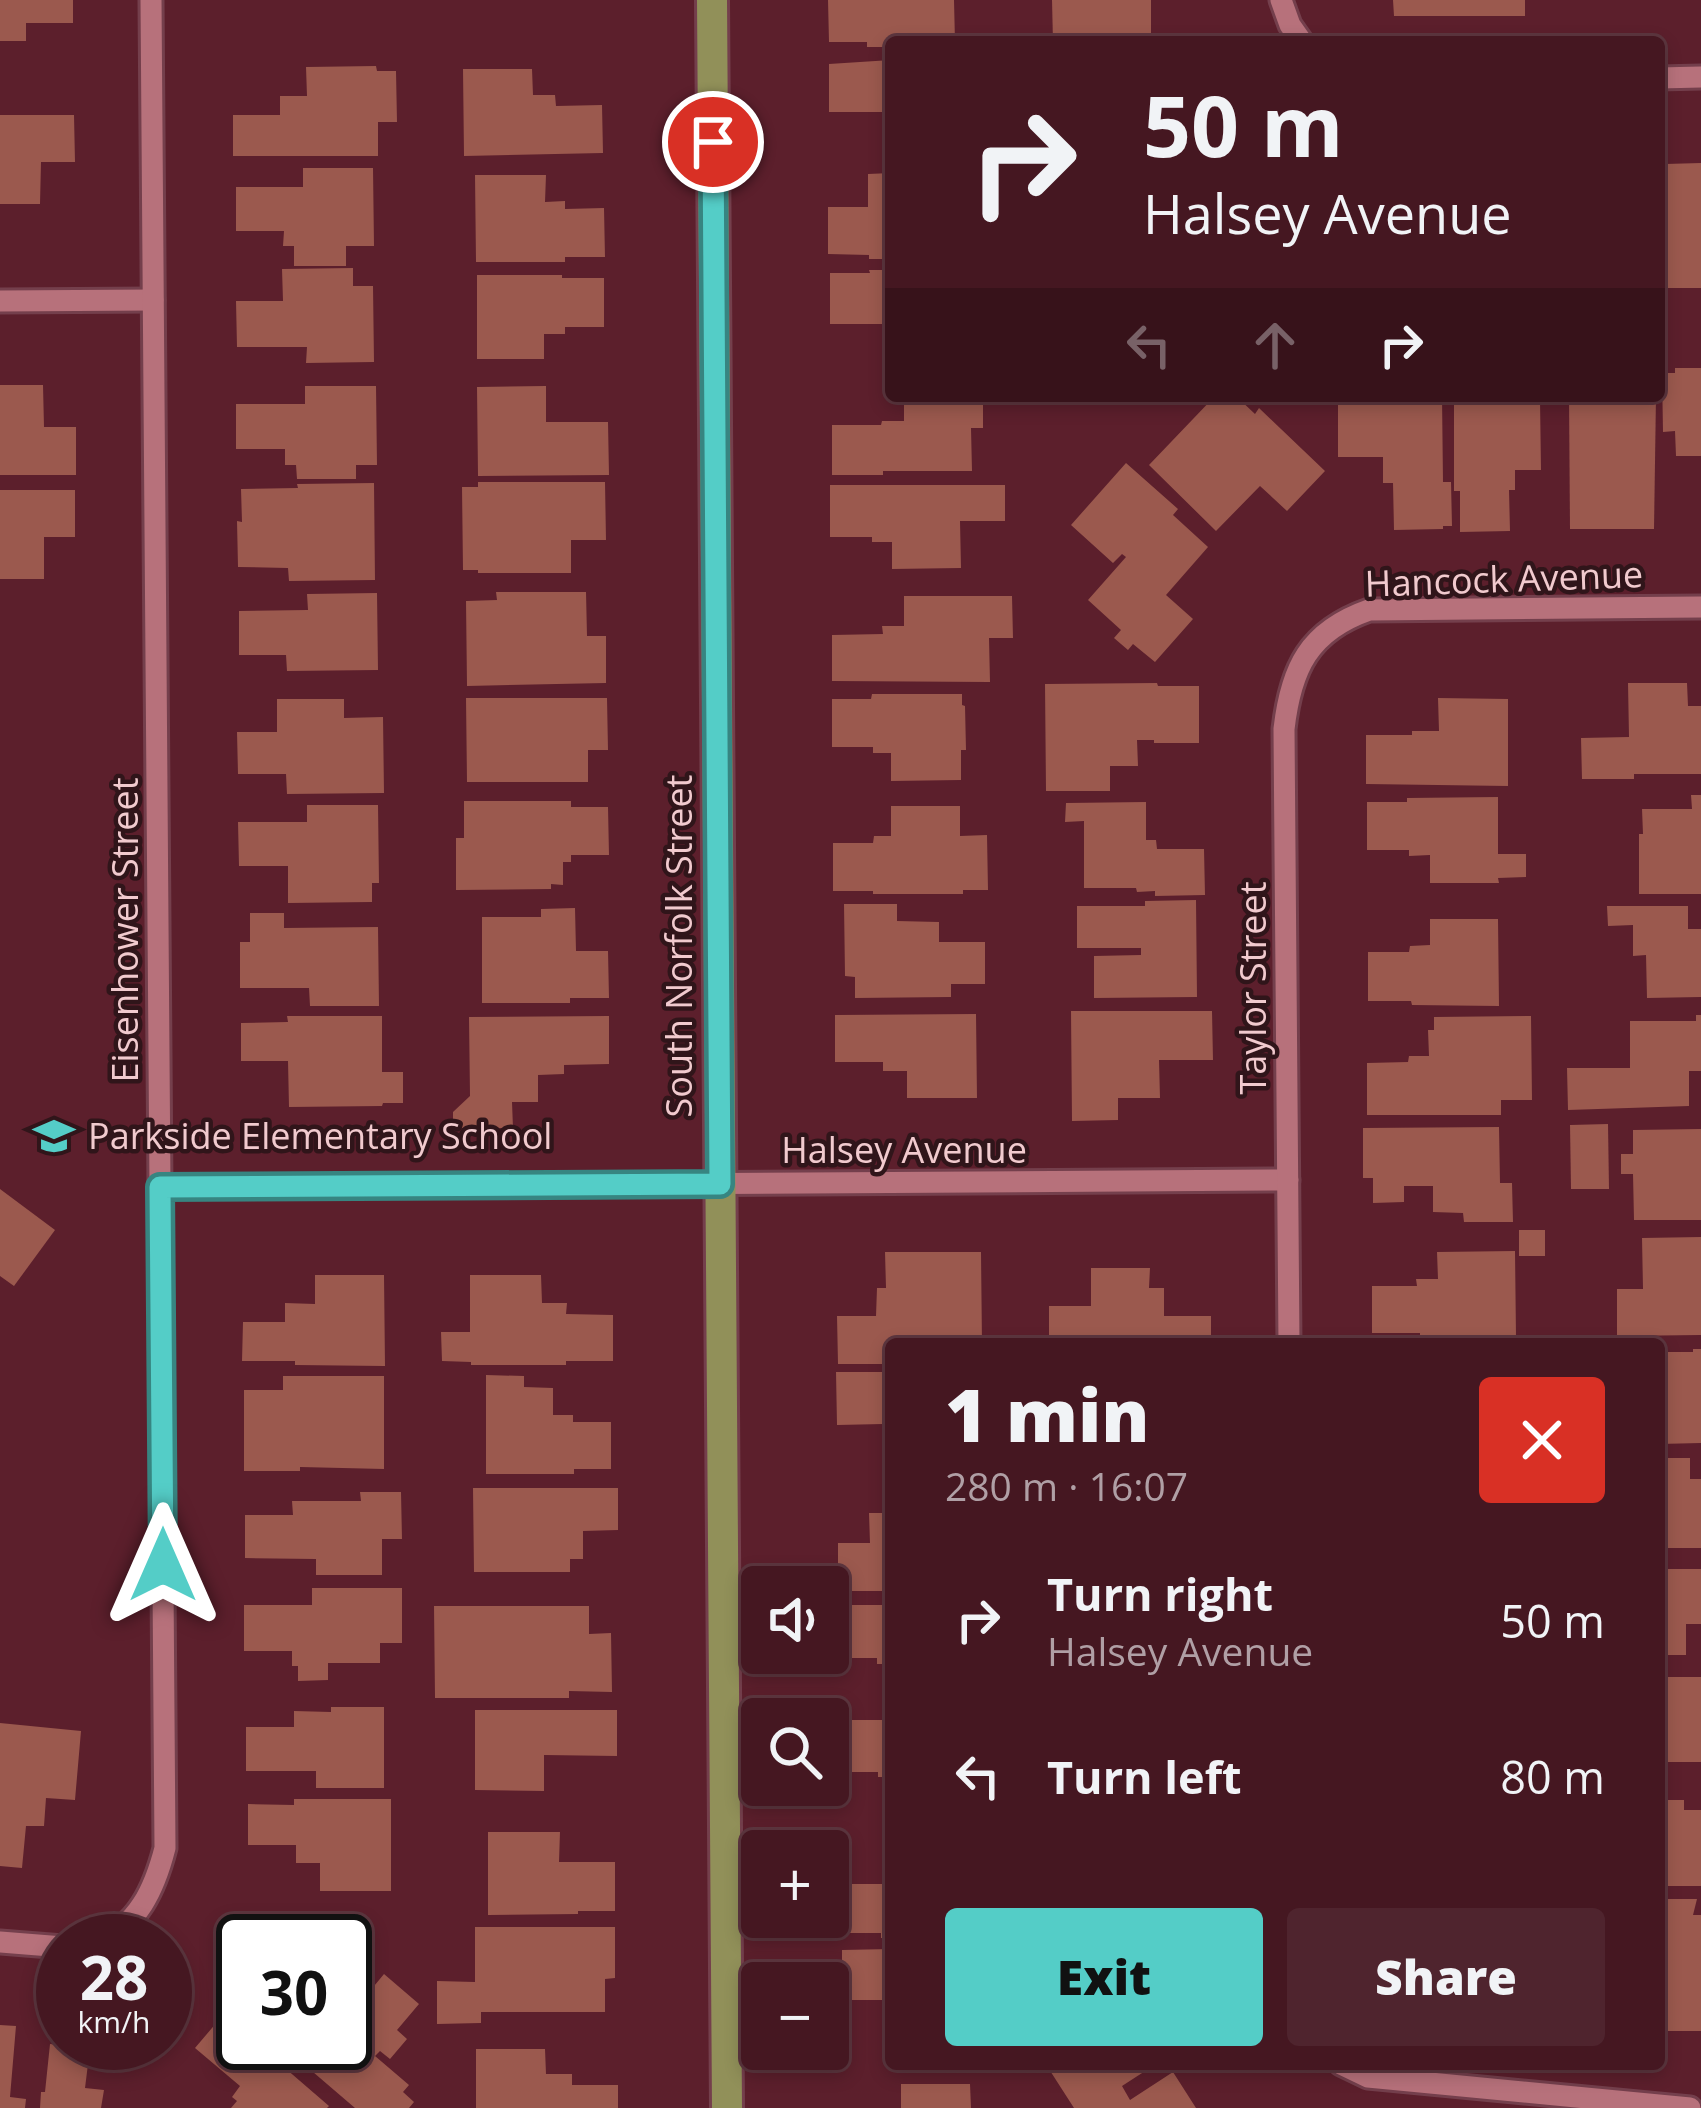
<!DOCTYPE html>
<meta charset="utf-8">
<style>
body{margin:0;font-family:"Open Sans",sans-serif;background:#4f242e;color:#f1f3f6;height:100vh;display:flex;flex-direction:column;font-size:45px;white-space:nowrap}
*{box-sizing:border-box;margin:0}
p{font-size:39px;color:#b09fa5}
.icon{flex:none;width:66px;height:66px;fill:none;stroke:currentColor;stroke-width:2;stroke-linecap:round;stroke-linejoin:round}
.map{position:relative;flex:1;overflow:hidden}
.panel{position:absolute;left:885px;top:1338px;width:780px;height:732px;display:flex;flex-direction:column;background:#451721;border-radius:12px;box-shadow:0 6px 18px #0003,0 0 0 3px #5d363f}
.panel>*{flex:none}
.top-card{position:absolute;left:885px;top:36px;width:780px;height:366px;border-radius:12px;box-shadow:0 6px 18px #0003,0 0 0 3px #5d363f;background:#451721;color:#f1f3f6;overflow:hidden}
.buttons{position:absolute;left:741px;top:1566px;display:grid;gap:24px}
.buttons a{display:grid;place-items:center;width:108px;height:108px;border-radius:12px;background:#451721;box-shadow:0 6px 18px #0003,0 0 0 3px #5d363f;font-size:60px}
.speed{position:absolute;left:36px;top:1914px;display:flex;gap:24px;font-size:60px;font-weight:700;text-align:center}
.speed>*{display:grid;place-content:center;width:156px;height:156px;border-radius:50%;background:#451721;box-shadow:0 6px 18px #0003,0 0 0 3px #5d363f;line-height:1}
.speed small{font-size:30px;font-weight:400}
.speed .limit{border:6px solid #111;border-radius:18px;background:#fff;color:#111}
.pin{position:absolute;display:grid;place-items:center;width:102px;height:102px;color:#fff;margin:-51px;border:6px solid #fff;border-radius:50%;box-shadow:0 3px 12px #0007}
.me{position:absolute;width:132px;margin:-66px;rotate:0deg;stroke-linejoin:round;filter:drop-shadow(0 0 9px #0008)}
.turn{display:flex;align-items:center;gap:42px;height:252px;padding:0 60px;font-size:54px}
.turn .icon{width:156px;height:156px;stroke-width:2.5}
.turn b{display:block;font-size:84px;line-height:102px}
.lanes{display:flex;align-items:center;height:114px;padding:0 60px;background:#0003;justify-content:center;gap:60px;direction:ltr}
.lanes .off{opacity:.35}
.round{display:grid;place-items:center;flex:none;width:126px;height:126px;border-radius:12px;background:#4f242e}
.overview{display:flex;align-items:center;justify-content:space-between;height:204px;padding:0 60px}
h1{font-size:72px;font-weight:800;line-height:90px}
.action{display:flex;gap:24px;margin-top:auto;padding:24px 60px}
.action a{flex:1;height:138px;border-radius:12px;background:#54cdc7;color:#111;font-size:48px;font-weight:800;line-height:138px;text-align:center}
.action a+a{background:#4f242e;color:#f1f3f6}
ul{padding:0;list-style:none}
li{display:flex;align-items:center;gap:36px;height:156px;padding:0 60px}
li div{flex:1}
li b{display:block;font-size:45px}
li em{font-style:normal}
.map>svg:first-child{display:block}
.building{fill:#9b594e}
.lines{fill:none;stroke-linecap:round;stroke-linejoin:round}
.minor-casing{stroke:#743f4c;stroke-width:27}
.major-casing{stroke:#743f4c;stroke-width:36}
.minor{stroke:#b7717b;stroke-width:21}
.major{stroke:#919059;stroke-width:30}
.route-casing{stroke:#378581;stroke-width:30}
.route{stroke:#54cdc7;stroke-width:21}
.labels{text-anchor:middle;stroke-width:9;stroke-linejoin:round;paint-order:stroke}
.street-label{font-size:36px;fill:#f1cace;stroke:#30151a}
.poi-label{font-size:36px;fill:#f1cace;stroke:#30151a;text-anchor:start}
</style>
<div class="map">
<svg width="1701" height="2108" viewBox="0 0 1701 2108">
<rect width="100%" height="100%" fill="#5c1f2c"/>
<!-- building -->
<g class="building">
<path d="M0 0H73V23H26V41H0Z"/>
<path d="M828 0H954L955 42H891V47H867V42H829Z"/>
<path d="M1052 0H1151V42H1053Z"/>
<path d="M1393 0H1525V16H1394Z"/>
<path d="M891 60V112H829V64Z"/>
<path d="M376 66 377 71H396L397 122H378V156H233V115H280V96H307L306 67Z"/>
<path d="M463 69H532L533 95H555L556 106 602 105 603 153 464 156Z"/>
<path d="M0 115H74L75 162H41L40 204H0Z"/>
<path d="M1701 163V288H1666L1665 164Z"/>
<path d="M303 168H373L374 246H346V266H294V246H283L284 231H236V187H303Z"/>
<path d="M891 173V259H869V255L828 254V207H868V174Z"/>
<path d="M475 175H546L545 202 565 201V209L604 208 605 257H565V262H476Z"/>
<path d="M353 268V286H373L374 362 306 363 307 347H237L236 301H283L282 269Z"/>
<path d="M869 270H891V324H830V273H870Z"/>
<path d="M477 275H562V278H604V327H565V334H544V359H477Z"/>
<path d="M1675 368H1701V456H1676L1675 431 1663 432 1662 373H1675Z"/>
<path d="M0 385H43L44 427H76V475H0Z"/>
<path d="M305 386H376L377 465H356V479H297L296 465H285V449H236V404H305Z"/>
<path d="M546 386V422H608L609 475 478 476 477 387Z"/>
<path d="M904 396H983V428H971L972 471H883V475H832V425H881L882 421H904Z"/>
<path d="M1215 396H1236L1255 414 1259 408 1325 471 1287 511 1260 486 1216 531 1149 465Z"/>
<path d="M1338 396H1442L1443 482H1451L1452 526H1443V529L1394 530 1393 483H1383V457H1338Z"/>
<path d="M1498 396H1537L1540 399 1541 470H1515V490H1509L1510 531 1460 532V491H1454V402L1498 401Z"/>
<path d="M1569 396H1656L1654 529H1570Z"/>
<path d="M1126 463 1178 509 1173 515 1208 547 1166 595 1193 619 1155 662 1133 644 1128 650 1114 638 1121 630 1088 600 1126 557 1122 554 1113 563 1071 525Z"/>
<path d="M478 482H605L606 540H571V573H478V570H463L462 487H478Z"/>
<path d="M374 483 375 580 289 581 288 568 238 567 237 521 242 522 241 489 298 488 297 484Z"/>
<path d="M830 485H1005V521H960L961 568 892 569V542H872V537H830Z"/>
<path d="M0 490H75V537H44V579H0Z"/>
<path d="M496 592H586L587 636H606V683L467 686 466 601 497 600Z"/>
<path d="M377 593 378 670 287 671 286 655H239V611L308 610 307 594Z"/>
<path d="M904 596H1012L1013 638H989L990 682 832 681V635L883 634 882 626H904Z"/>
<path d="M1157 683 1158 686H1199V743H1154V740H1137L1138 766H1110V791H1046L1045 684Z"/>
<path d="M1628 683H1687L1688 706H1701V774H1634V779H1582L1581 738 1629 737Z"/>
<path d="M872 694H962V705L965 706 966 750H961V780L891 781V753H873V747H832V699H871Z"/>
<path d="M466 698H607L608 750H588V782H467Z"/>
<path d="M1438 698 1508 699V786L1366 784V735H1412V731H1439Z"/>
<path d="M277 699H344V718L383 717 384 793 287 794 286 774H238L237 732H277Z"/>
<path d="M1691 795H1701V894H1639V834H1643L1642 809H1692Z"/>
<path d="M1498 797V854H1526V877L1498 878 1499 883H1430V855L1409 856V850H1367V802H1407V798Z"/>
<path d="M464 801H571V807H608L609 855H571V862H563V885L551 884V889L456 890V838H464Z"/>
<path d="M1146 802V840H1156L1157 849H1204L1205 895 1155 896V891L1137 892 1136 888H1084V821L1065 822 1066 803Z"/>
<path d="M307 805H378L379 883H372V902L288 903V866H239L238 822H307Z"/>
<path d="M891 806H960V836L987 835 988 890H963V894H873V891H833V843H873L874 836H891Z"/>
<path d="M1196 900 1197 997 1094 998V956L1141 955V948H1077V906H1145V901Z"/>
<path d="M844 904H897V921L939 922V942H985V984H951V997L855 998V977L845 976Z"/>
<path d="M1607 906H1688V929H1701V997L1647 998 1646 955 1633 956V925L1608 926Z"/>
<path d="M575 908 576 951H608L609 998H570V1003H482V917H541V909Z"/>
<path d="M250 913H284V928L378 927 379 1006H310L309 988H240V942H250Z"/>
<path d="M1430 919H1498L1499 1006 1412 1005 1411 1001H1368V952H1409L1410 946 1430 945Z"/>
<path d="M1071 1011H1212L1213 1060H1159L1160 1098H1118V1120L1072 1121Z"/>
<path d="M976 1014 977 1098H907V1071H883V1062H835V1015Z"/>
<path d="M1696 1015H1701V1071H1689V1106L1568 1110 1567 1068H1630V1021H1696Z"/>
<path d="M287 1016H382V1072H403V1103H383L382 1106 289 1107 288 1061H241V1023L288 1022Z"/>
<path d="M609 1016V1064L564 1065V1074L538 1075V1102H512L513 1128H453V1112L470 1096 469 1017Z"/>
<path d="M1531 1016 1532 1100H1501V1115H1367V1063L1408 1062 1409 1056H1429L1428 1030H1434V1017Z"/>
<path d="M1608 1124 1609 1189H1571L1570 1125Z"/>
<path d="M1499 1127 1500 1183H1512L1513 1222H1464L1463 1213 1433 1212V1186H1404V1202L1373 1203V1178H1363V1128Z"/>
<path d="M1701 1129V1220H1634L1633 1174H1621V1154H1633V1130Z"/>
<path d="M0 1189 55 1230 14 1286 0 1276Z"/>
<rect x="1519" y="1230" width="26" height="26"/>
<path d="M1701 1237V1335L1617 1336V1289H1643L1642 1238Z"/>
<path d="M1515 1251 1516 1336 1420 1337V1333H1372V1286H1417L1416 1279H1438L1437 1252Z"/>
<path d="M885 1252H981L982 1344H891V1364H838L837 1316H876L877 1288H886Z"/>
<path d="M1091 1268H1150L1149 1288H1164V1316H1211V1344H1049V1306H1091Z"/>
<path d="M315 1275H384L385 1366 295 1365V1361H242L243 1322H285V1303L315 1304Z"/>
<path d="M470 1275H541L542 1303H567L566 1314 613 1315V1361H566V1365H471V1362L442 1361 441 1332H470Z"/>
<path d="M1693 1349H1701V1443L1659 1444V1352H1693Z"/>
<path d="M836 1372H891V1428H883V1424L837 1425Z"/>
<path d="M486 1375 524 1376V1387L553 1388V1415H573V1422H611V1469H574V1474H486Z"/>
<path d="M283 1376H384V1469L300 1467V1471H244V1390H283Z"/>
<path d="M1659 1458H1690V1479H1701V1548H1659Z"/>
<path d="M473 1488H618V1530L583 1531V1559H570V1572H474Z"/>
<path d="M360 1492H401L402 1539H382V1575H316V1559L245 1558V1515H293L292 1501H361Z"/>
<path d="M869 1513H891V1594H884L885 1591H838V1543H870Z"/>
<path d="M1659 1569H1701V1624H1686V1655H1659Z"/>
<path d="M312 1588H402V1643H380V1663H328V1680L298 1681V1666H292V1651H244V1605H312Z"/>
<path d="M838 1605H891V1664H877V1658H838Z"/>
<path d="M434 1606H589V1634L611 1633 612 1692 569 1691V1698H435Z"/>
<rect x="1659" y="1677" width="42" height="85"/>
<path d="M331 1707H384V1788H316V1771H246V1727H294V1711L331 1712Z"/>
<path d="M475 1710H617V1756L544 1755V1791L475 1790Z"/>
<path d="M839 1720H891V1777H878V1772H839Z"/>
<path d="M0 1723 81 1731 75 1800 46 1798 44 1826H26L22 1868 0 1866Z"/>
<path d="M294 1799H391V1891H320V1863H296V1845H248V1804L294 1805Z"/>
<path d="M1659 1800H1684V1810H1701V1886H1659Z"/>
<path d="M488 1832H560L559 1862H615V1911H578V1914L488 1915Z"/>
<path d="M882 1839H891V1938H881V1933H843L842 1884H882Z"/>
<path d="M1659 1899H1697L1693 1915H1701V2031H1659Z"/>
<path d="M475 1927H615V1978L605 1979V2012H481V2023L437 2024V1981L475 1982Z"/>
<path d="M891 1949V2000H842V1950Z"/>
<path d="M384 1974 419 2004 397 2030 407 2039 390 2059 380 2051 375 2056 409 2085 403 2092 414 2102 409 2108H355L292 2054 294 2051 284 2043H345V1980L365 1997Z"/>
<path d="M223 2015 243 2032V2043H256L329 2106 327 2108H231L237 2101 232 2097 240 2086 195 2048Z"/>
<path d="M0 2025 16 2026 10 2097 26 2099 25 2108H0Z"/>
<path d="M50 2044 90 2048 85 2088 104 2090 101 2108H40L41 2092H45Z"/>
<path d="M476 2049H545L546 2074H572V2085H618V2108H476Z"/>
<path d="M1051 2064H1156L1122 2086 1130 2100 1173 2072 1196 2108H1074L1047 2066Z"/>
<path d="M901 2084H970L971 2108H901Z"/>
</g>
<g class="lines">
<!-- minor casing -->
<g class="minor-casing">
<g id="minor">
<path d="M1281 0 1290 25 1302 42"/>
<path d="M1659 78 1701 77"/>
<path d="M0 301 153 300"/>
<path d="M160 1187 1288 1180"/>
<path d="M1289 1344 1284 729C1291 668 1309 631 1369 610L1701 607"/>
<path d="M96 1941C138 1928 155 1887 165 1848L151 0"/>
<path d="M0 1942 63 1947"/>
<path d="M1341 2064 1368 2077 1690 2108"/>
</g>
</g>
<!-- major casing -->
<g class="major-casing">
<path id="major" d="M712 0 727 2108"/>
</g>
<!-- minor -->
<use href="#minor" class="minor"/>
<!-- major -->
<use href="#major" class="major"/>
</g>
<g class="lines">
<!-- route casing -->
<g class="route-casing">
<path id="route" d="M163 1565 160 1187 720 1184 713 142"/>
</g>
<!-- route -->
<use href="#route" class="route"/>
</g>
<!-- icons -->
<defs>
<g id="school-bare" transform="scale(3.24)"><path d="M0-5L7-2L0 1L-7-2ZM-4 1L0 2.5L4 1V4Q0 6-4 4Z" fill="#54cdc7" stroke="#30151a" stroke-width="2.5" paint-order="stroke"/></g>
</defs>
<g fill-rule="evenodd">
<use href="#school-bare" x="54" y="1136"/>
</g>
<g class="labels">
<!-- street labels -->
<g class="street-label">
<text transform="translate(1504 579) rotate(-2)" y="13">Hancock Avenue</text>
<text transform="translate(125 930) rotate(-90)" y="13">Eisenhower Street</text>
<text transform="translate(679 946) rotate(-90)" y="13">South Norfolk Street</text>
<text transform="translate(1253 988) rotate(-90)" y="13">Taylor Street</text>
<text x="904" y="1163">Halsey Avenue</text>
</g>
<!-- poi labels -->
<g class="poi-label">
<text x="88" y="1149">Parkside Elementary School</text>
</g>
</g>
</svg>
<div class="buttons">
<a><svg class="icon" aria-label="sound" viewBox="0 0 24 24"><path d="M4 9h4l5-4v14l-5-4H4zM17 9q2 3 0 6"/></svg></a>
<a><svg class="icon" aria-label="search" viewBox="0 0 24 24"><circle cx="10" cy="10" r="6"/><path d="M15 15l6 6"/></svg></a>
<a>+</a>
<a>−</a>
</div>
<div class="speed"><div>28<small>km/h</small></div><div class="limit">30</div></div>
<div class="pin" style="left:713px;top:142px;background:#d93025"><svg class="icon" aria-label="arrive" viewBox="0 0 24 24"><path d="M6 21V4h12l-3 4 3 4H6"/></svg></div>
<svg class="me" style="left:163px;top:1565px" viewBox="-20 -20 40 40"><path d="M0-17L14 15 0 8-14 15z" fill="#54cdc7" stroke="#fff" stroke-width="4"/></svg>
<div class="top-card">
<div class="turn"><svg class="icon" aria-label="right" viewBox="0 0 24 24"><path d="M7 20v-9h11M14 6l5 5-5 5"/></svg><div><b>50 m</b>Halsey Avenue</div></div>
<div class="lanes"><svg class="icon off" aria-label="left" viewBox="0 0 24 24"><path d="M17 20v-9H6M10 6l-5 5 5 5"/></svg><svg class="icon off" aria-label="ahead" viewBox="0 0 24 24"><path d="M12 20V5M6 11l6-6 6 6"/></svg><svg class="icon" aria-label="right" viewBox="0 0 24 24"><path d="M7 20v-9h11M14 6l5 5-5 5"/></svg></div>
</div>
<section class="panel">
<div class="overview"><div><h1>1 min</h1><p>280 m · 16:07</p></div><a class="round" style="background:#d93025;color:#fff"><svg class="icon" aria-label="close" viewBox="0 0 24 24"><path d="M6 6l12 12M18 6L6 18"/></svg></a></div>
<ul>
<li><svg class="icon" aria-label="right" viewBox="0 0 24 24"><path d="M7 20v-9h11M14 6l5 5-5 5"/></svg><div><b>Turn right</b><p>Halsey Avenue</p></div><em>50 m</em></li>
<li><svg class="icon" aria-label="left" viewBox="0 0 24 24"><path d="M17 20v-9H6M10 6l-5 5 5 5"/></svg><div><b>Turn left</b></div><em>80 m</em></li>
</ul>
<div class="action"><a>Exit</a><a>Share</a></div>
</section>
</div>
